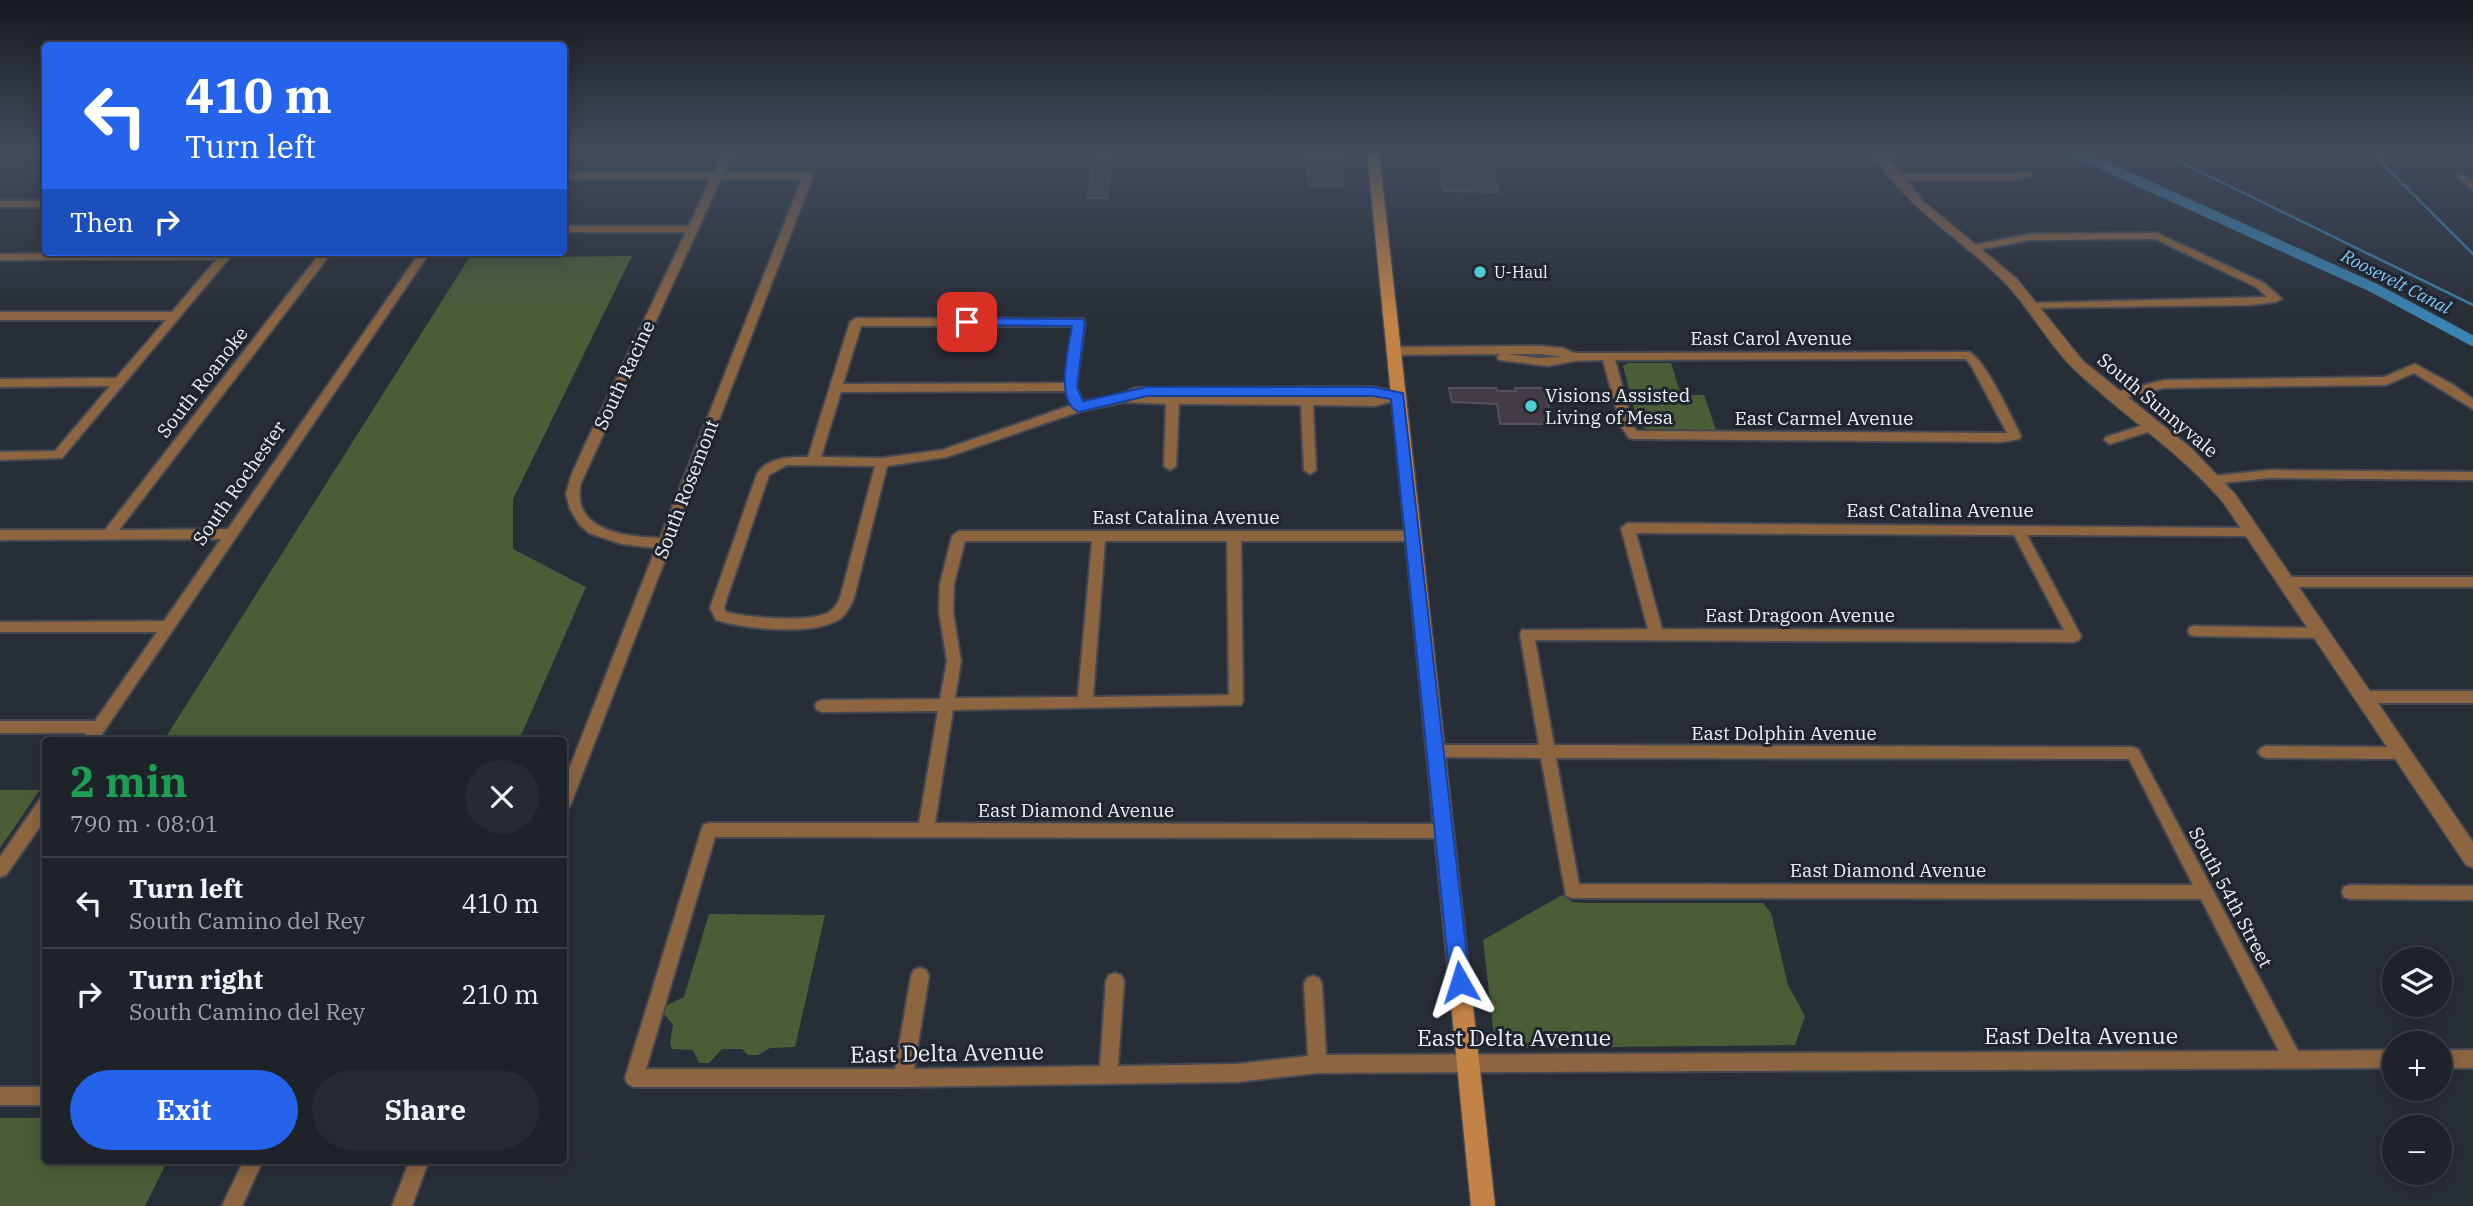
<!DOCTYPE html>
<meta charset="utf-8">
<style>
body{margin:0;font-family:"IBM Plex Serif",serif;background:#262a31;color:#f1f3f6;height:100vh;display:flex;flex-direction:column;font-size:26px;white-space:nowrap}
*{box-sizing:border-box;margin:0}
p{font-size:23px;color:#a1a4a8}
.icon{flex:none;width:38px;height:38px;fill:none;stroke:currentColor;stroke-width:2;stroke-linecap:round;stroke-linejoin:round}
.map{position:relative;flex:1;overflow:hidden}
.sheet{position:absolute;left:42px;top:737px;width:525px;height:427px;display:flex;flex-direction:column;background:#1e2229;border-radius:7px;box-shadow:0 4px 18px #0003,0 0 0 2px #3c3f46}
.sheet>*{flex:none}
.top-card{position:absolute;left:42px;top:42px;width:525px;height:214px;border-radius:7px;box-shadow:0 4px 18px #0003,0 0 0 2px #3c3f46;background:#2563eb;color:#fff;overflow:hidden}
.controls{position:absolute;left:2382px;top:947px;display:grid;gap:14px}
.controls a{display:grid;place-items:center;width:70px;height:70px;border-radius:50%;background:#1e2229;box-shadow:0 4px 18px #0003,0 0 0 2px #3c3f46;font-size:35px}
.pin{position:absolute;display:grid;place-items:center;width:60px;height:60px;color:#fff;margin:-30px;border-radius:14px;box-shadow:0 4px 10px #0006}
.me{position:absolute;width:77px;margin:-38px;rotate:354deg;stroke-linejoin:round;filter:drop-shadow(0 0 5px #0008)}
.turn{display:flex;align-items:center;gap:24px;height:147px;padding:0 28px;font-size:32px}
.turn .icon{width:91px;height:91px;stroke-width:2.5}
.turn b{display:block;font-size:49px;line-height:60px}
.then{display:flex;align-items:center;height:66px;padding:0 28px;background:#0003;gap:14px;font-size:26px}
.round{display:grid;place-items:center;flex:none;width:74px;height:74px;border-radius:37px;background:#262a31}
.headline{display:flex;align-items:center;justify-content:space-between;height:119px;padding:0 28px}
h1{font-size:42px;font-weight:700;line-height:52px;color:#1e9e55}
.cta{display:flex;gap:14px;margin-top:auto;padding:14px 28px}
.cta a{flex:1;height:80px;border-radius:42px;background:#2563eb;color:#fff;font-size:28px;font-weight:700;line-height:80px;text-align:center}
.cta a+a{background:#262a31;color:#f1f3f6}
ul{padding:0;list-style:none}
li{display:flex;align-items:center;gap:21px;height:91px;padding:0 28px;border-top:2px solid #3c3f46}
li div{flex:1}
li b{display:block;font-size:26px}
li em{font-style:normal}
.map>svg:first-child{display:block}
.green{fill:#4b5d36}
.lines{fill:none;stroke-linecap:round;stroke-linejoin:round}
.stream{stroke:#3984b3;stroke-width:2.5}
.canal{stroke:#3984b3;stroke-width:10}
.building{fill:#433c45;stroke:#574f59;stroke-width:2}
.minor-casing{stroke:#444952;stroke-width:4}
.tertiary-casing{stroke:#444952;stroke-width:3}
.secondary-casing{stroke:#444952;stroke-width:3}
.minor{fill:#8d6541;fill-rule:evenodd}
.tertiary{fill:#8d6541;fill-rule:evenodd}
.secondary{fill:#c38346;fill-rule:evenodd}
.route{fill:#2563eb;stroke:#184099;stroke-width:2}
.poi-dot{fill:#52ccd0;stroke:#1f242d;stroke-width:2.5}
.labels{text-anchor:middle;stroke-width:6;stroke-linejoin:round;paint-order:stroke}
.far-poi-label{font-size:16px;fill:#edf1f7;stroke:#1f242d;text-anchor:start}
.far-water-label{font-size:18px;font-style:italic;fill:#7dcafe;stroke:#1f242d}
.street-label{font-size:19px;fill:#edf1f7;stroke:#1f242d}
.poi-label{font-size:19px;fill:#edf1f7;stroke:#1f242d;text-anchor:start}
.near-street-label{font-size:23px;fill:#edf1f7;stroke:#1f242d}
</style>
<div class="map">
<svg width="2473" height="1206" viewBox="0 0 2473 1206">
<rect width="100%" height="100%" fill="#282e37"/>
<!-- green -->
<g class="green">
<path d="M632 256 513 499V549L586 587 519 740H164L469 258Z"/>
<path d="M1628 363H1671L1681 395H1704L1716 430 1647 429 1638 424 1623 366Z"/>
<path d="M0 790H40L0 848Z"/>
<path d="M1562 895 1572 902 1584 903H1763L1771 913 1788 985 1805 1016 1795 1045 1509 1048 1494 1036 1483 940Z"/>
<path d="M709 914 825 915 795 1047 770 1048 758 1055H748L742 1049H722L709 1063H699L693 1050 672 1049 670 1043 673 1025 664 1014 665 1006 684 997Z"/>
<path d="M0 1118H45L46 1160H168L145 1206H0Z"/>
</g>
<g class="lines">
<!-- stream -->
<g class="stream">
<path d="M2160 152 2473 305"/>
<path d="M2371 152 2473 254"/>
</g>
<!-- canal -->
<path class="canal" d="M2074 152 2374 288 2473 341"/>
</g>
<!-- building -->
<g class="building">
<path d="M1094 155H1112L1107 198H1088Z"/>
<path d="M1308 155 1341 156 1343 186H1309Z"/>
<path d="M1440 168H1493L1498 192 1444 191Z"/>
<path d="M1449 388H1496L1497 391H1516L1515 388H1544L1553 424H1500L1497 404 1452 402Z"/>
</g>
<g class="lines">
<!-- minor casing -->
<g class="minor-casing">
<g id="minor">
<path d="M724 152H734L724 173H808L813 176 572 801 570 806 564 808V782L656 548 621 544 589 533 579 524 570 509 566 494 571 476 584 447 686 232H564V226H689L711 179H564V173H714ZM721 179H802L660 538C626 537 570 531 581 483Z"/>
<path d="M2028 171 2033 174 2032 176 2014 180H1893L1888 177 1893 174H2014Z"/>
<path d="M2462 174 2473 182V190L2457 177Z"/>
<rect x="0" y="201" width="46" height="6"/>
<path d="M2157 233 2264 283 2282 299 2276 302 2250 305 2033 308 2027 305 2029 303 2267 297 2256 287 2155 239 2030 240 1973 251 1968 248 1969 246 2030 234Z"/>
<path d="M234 252 62 458 0 460V452L55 451 110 386 0 387V379L116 378 166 320H0V312H172L217 259 0 260V254Z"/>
<path d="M321 252H332L119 530 228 529 420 252H430L98 740H83L86 733H0V721H95L157 632H0V622L164 621 221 539 0 540V530H105Z"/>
<path d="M856 318 1083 319 1085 322 1076 387 1083 402 1118 396 1135 388 1373 387 1402 393 1404 396 1402 399 1375 406 1313 405 1316 470 1310 474 1304 470 1301 405 1179 404 1176 466 1170 470 1164 466 1166 404 1124 402 1081 411 947 457 887 466 854 598C850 606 846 616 838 620 810 636 746 629 716 620L710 608 757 474C768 457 789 457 808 457L850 322ZM861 326H1073L1065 383 843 384ZM1066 391 1072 405 942 450 882 458 821 457 841 392ZM1300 395V397L1179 396ZM1312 395H1373L1381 397H1312ZM787 465 875 466 840 598C837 605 833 611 825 614 804 622 748 618 726 612L724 608 727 598 769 475Z"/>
<path d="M1540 346 1563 348 1574 353 1969 352C1985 359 2012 418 2021 436L2019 439 2002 442 1633 439 1629 438 1621 426 1603 360 1574 361 1548 366 1499 360 1497 357 1500 354 1393 355 1387 351 1393 347ZM1507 354H1540L1563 357 1538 358ZM1966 359 1972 367 2007 433 1637 431 1633 426 1615 360Z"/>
<path d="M2415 364 2455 386 2473 399V409L2414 373 2386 385 2164 388 2113 401 2107 397 2109 394 2164 380 2384 377Z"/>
<path d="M2153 422 2157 423 2159 426 2157 429 2110 444 2104 440 2106 437Z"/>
<path d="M2270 470 2473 472V480L2270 478 2213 484 2207 480 2213 476Z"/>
<path d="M1628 523 2257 528 2259 531 2257 534 2252 536 2027 535 2081 636 2079 640 2074 642 1535 640 1554 745 2133 747 2138 749 2298 1051 2394 1050V1068L1318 1073 1237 1082 903 1087H634L628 1084 625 1078 703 825 709 823H919L938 711 822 712 817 710 815 706 817 702 822 700 940 699 947 661 939 612 940 584 952 536 959 531H1413L1420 536 1413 541H1241L1243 701 1241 705 953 710 935 823 1444 824 1450 826 1452 831 1450 836 1444 838 715 837 646 1069H895L911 976 914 970 920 968 926 970 929 976 914 1069 1100 1066 1106 981 1109 975 1115 973 1121 975 1124 981 1118 1066 1237 1064 1308 1056 1304 984 1307 978 1313 976 1319 978 1322 984 1326 1055 2279 1051 2201 899 1572 898 1566 896 1541 758 1435 757 1430 755 1427 751 1430 747 1435 745H1539L1520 634 1522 630 1648 629 1621 528ZM1636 533 2014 535 2064 630 1662 629ZM965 541H1092L1078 697 955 698 961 661 953 612 954 584ZM1105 541H1227L1229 695 1093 697ZM1556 758 2129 759 2193 885 1579 884Z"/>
<path d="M2286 577H2473V587H2286L2279 582Z"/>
<path d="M2195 626 2321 628 2326 629 2328 633 2326 637 2321 638 2195 636 2190 635 2188 631 2190 627Z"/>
<path d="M2364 691H2473V703H2364L2359 701 2357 697 2359 693Z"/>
<path d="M2266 746 2401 747 2406 749 2409 753 2406 757 2401 759 2266 758 2261 756 2258 752 2261 748Z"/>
<path d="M46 797V818L6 875 0 877V857L40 799Z"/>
<path d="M2350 885 2473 886V900L2350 899 2344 897 2342 892 2344 887Z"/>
<rect x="2440" y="1050" width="33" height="18"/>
<rect x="0" y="1087" width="46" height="18"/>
<path d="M244 1160H263L242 1206H222Z"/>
<path d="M410 1160H429L412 1206H392Z"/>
</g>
</g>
<!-- tertiary casing -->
<g class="tertiary-casing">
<path id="tertiary" d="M1872 152H1884L1924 202 2016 278 2083 361 2191 448 2235 494 2473 842V868L2466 865 2223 502C2178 450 2122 415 2073 368 2044 339 2026 301 1996 274 1948 229 1909 210 1872 152Z"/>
</g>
<!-- secondary casing -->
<g class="secondary-casing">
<path id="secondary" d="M1367 152H1379L1495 1206H1471Z"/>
</g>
<!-- minor -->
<use href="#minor" class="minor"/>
<!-- tertiary -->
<use href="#tertiary" class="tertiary"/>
<!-- secondary -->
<use href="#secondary" class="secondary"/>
</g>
<!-- sky -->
<linearGradient id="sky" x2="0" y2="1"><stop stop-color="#16191e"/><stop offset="0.47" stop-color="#424c5e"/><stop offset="1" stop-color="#424c5e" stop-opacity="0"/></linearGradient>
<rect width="2473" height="321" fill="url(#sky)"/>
<!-- route -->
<path class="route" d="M967 318 1083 319 1085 322 1077 387 1083 401 1147 387H1373L1403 393 1470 982 1467 988 1460 991 1453 988 1450 982 1391 399 1373 396H1147L1079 412C1054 403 1069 346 1072 326L963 325 961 322Z"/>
<!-- markers -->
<g class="poi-dot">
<circle cx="1480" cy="272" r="7"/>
<circle cx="1531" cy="406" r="7"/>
</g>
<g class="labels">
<!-- far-poi labels -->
<g class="far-poi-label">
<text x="1494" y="278">U-Haul</text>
</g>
<!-- far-water labels -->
<g class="far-water-label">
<text transform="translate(2396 282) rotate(27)" y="6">Roosevelt Canal</text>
</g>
<!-- street labels -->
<g class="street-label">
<text x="1771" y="345">East Carol Avenue</text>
<text transform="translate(624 375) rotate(-65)" y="7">South Racine</text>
<text transform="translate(202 382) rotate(-52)" y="7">South Roanoke</text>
<text transform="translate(2158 405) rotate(40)" y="7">South Sunnyvale</text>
<text x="1824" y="425">East Carmel Avenue</text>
<text transform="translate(239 483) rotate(-55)" y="7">South Rochester</text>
<text transform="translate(686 489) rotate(-69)" y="7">South Rosemont</text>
<text x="1940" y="517">East Catalina Avenue</text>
<text x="1186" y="524">East Catalina Avenue</text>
<text x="1800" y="622">East Dragoon Avenue</text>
<text x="1784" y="740">East Dolphin Avenue</text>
<text x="1076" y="817">East Diamond Avenue</text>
<text x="1888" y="877">East Diamond Avenue</text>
<text transform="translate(2231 897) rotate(62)" y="7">South 54th Street</text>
</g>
<!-- poi labels -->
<g class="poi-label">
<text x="1545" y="402">Visions Assisted<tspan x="1545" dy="22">Living of Mesa</tspan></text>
</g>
<!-- near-street labels -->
<g class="near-street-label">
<text x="2081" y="1044">East Delta Avenue</text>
<text x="1514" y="1046">East Delta Avenue</text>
<text transform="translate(947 1053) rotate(-1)" y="8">East Delta Avenue</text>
</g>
</g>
</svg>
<div class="controls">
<a><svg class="icon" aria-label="layers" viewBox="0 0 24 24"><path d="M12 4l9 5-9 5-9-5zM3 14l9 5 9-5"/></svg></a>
<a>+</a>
<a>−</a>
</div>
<div class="pin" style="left:967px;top:322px;background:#d93025"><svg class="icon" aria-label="arrive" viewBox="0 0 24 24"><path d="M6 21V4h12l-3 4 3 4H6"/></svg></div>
<svg class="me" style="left:1460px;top:982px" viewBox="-20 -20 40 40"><path d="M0-17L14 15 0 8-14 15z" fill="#2563eb" stroke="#fff" stroke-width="4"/></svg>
<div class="top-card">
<div class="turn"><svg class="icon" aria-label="left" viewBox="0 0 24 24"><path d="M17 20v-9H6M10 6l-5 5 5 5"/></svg><div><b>410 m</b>Turn left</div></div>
<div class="then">Then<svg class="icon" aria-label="right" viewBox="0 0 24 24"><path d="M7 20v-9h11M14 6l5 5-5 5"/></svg></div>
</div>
<section class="sheet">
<div class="headline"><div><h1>2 min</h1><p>790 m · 08:01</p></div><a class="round"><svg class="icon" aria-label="close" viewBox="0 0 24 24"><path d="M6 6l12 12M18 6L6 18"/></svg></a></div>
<ul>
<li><svg class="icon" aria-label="left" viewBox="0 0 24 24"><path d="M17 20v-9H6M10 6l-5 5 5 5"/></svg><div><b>Turn left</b><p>South Camino del Rey</p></div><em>410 m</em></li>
<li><svg class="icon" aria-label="right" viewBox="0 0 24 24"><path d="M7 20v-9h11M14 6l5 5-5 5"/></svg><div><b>Turn right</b><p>South Camino del Rey</p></div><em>210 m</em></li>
</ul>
<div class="cta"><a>Exit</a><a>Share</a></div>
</section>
</div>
